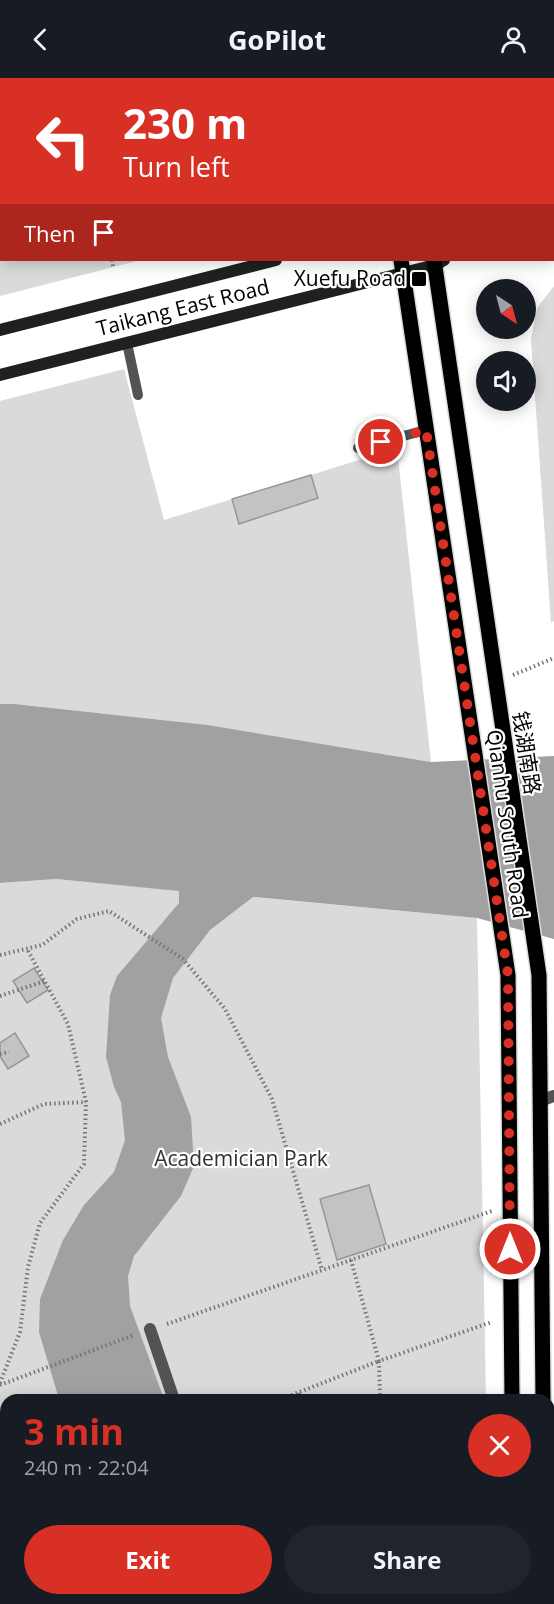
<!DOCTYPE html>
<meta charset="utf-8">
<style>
body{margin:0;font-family:"Open Sans","Noto Sans SC",sans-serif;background:#20242c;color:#f1f3f6;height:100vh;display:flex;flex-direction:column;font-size:22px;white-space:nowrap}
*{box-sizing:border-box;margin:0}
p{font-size:20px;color:#9ea1a6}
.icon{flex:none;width:33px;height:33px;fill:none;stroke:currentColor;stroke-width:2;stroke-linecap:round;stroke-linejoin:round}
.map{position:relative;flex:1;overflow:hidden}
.side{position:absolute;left:0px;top:1316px;width:555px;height:212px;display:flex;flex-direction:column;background:#171b24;border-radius:18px 18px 0 0;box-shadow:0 3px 15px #0003}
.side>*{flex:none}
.guide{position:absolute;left:0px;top:0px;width:555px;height:183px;box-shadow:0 3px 15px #0003;background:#d93025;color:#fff;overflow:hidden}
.needle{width:39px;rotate:144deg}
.fabs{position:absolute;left:476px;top:201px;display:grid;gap:12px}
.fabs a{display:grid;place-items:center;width:60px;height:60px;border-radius:50%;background:#171b24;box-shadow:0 3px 15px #0003;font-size:30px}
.pin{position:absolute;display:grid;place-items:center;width:51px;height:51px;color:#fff;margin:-26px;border:3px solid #fff;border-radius:50%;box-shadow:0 2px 6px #0007}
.me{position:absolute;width:66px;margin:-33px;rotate:0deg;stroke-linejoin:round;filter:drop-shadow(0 0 4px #0008)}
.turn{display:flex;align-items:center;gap:21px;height:126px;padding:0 24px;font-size:27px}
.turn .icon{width:78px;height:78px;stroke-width:2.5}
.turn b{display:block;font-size:42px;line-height:51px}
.then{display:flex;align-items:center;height:57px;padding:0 24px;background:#0003;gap:12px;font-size:22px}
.round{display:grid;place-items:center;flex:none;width:63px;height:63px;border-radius:32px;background:#20242c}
.head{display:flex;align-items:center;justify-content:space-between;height:102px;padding:0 24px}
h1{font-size:36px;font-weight:700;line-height:45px;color:#d93025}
.button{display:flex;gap:12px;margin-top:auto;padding:12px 24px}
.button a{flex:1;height:69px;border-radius:36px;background:#d93025;color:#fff;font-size:24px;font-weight:700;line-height:69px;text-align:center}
.button a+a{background:#20242c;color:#f1f3f6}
header{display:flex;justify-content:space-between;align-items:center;height:78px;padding:0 24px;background:#171b24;font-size:27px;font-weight:700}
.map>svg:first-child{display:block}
.green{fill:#dadada}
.water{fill:#a1a1a1}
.building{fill:#c3c3c3;stroke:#979797;stroke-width:1.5}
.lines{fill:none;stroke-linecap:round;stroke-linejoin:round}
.primary-casing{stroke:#dbdbdb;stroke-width:18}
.path{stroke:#757575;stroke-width:4;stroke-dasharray:1.5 3;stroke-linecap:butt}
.lane{stroke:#535353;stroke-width:10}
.street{stroke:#535353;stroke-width:12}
.secondary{stroke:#202020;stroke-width:12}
.primary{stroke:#000;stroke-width:15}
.route{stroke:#d93025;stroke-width:10;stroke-dasharray:0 18}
.poi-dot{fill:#000;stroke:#fff;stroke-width:2}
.labels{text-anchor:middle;stroke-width:4.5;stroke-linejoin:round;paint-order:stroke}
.poi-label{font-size:21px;fill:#000;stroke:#fff;text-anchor:end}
.street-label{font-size:21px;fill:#000;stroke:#fff}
.park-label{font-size:21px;fill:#313131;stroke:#fff}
</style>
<header><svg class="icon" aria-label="back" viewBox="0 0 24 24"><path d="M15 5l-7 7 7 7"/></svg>GoPilot<svg class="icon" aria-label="person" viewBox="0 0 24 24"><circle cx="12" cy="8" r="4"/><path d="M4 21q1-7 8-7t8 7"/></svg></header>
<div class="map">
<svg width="554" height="1526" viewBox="0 0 554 1526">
<rect width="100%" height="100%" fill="#fff"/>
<!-- green -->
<g class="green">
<path d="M0 0H315V1L2 2V182H141L0 218Z"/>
<path d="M554 208V543L551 545 531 261 537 230Z"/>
<path d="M124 291 164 442 232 421 239 446 318 420 311 397 397 370 431 684 208 647 15 626H0V323Z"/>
<path d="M56 801 477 840 486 1321 6 1322V1521H489L490 1526H0V805Z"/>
</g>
<!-- water -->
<g class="water">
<path d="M0 626H15L208 647 431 684 554 678V861L477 840 253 819 210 852 173 900 161 940 168 979 191 1039 194 1088 181 1118 134 1178 128 1198 130 1228 164 1321H59L39 1254 40 1221 63 1162 84 1127 114 1094 125 1062 121 1024 114 1009 106 979 110 917 117 898 179 825V813L56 801 0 805Z"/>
<path d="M43 1521H161L162 1526H43Z"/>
</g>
<!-- building -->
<g class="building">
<path d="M311 397 318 420 239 446 232 421Z"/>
<path d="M34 890 48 912 27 925 13 903Z"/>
<path d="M15 955 29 978 8 991 0 978V965Z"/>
<path d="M369 1107 386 1166 337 1182 320 1121Z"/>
</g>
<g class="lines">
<!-- primary casing -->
<g class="primary-casing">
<g id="primary">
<path d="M364 0 365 2"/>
<path d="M399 0 400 2"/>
<path d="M401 182 508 897 512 1322"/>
<path d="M434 182 539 897 543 1322"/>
<path d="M514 1521V1526"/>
<path d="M545 1521V1526"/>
</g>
</g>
<!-- path -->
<g class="path">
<path d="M135 0 138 2"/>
<path d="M176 2V0"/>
<path d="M112 182 113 189"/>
<path d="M513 597 554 580"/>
<path d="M0 877 42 867 77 841 109 833 183 881 225 931 272 1021 322 1192"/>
<path d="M0 918 45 903"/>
<path d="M0 976 9 974"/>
<path d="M0 1046 44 1026 86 1024"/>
<path d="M351 1182 379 1283 492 1244"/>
<path d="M167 1246 492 1133"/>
<path d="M0 1305 20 1254 28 1189 40 1145 84 1086 86 1024 68 946 27 871"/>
<path d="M0 1307 134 1257"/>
<path d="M298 1315 300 1322"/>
<path d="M279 1322 379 1283 380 1322"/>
<path d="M341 1521 342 1526"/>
<path d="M368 1526V1521"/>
</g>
<!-- lane -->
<g class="lane">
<path d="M127 265 138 317"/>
<path d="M358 370 426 352"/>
</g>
<!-- street -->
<g class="street">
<path d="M540 1023 554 1018"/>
<path d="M150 1251 174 1322"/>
<path d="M167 1521 168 1526"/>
</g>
<!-- secondary -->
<g class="secondary">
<path d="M0 252 276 182"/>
<path d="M0 297 435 187 444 182"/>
</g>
<!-- primary -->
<use href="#primary" class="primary"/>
</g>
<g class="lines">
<!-- route -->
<path class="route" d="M381 364 426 352 508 897 510 1171"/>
</g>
<!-- markers -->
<rect class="poi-dot" x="411" y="193" width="16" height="16" rx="3"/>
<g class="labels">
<!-- poi labels -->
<g class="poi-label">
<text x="406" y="208">Xuefu Road</text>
</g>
<!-- street labels -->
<g class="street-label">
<text transform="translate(183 230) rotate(-14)" y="7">Taikang East Road</text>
<text transform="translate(526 675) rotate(81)" y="7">钱湖南路</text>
<text transform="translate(507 746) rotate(82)" y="7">Qianhu South Road</text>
</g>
<!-- park labels -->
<g class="park-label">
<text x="241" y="1088">Academician Park</text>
</g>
</g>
</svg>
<div class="fabs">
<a><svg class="needle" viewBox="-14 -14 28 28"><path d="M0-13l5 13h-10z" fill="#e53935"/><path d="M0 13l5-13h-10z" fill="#9ea1a6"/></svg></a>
<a><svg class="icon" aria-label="sound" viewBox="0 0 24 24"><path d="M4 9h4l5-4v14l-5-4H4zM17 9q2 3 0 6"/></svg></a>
</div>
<div class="pin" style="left:381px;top:364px;background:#d93025"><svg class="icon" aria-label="arrive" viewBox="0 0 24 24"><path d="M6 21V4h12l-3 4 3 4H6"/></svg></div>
<svg class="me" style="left:510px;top:1171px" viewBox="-20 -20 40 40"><circle r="17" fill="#d93025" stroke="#fff" stroke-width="3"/><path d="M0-11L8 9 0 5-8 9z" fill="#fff"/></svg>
<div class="guide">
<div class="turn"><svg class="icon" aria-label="left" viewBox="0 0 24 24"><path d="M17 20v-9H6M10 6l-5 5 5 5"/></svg><div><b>230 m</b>Turn left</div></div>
<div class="then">Then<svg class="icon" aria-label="arrive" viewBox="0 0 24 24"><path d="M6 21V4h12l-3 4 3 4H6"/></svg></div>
</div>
<section class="side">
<div class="head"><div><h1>3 min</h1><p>240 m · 22:04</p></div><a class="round" style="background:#d93025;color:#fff"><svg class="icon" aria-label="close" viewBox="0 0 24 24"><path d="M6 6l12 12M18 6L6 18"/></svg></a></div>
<div class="button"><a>Exit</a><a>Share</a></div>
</section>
</div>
